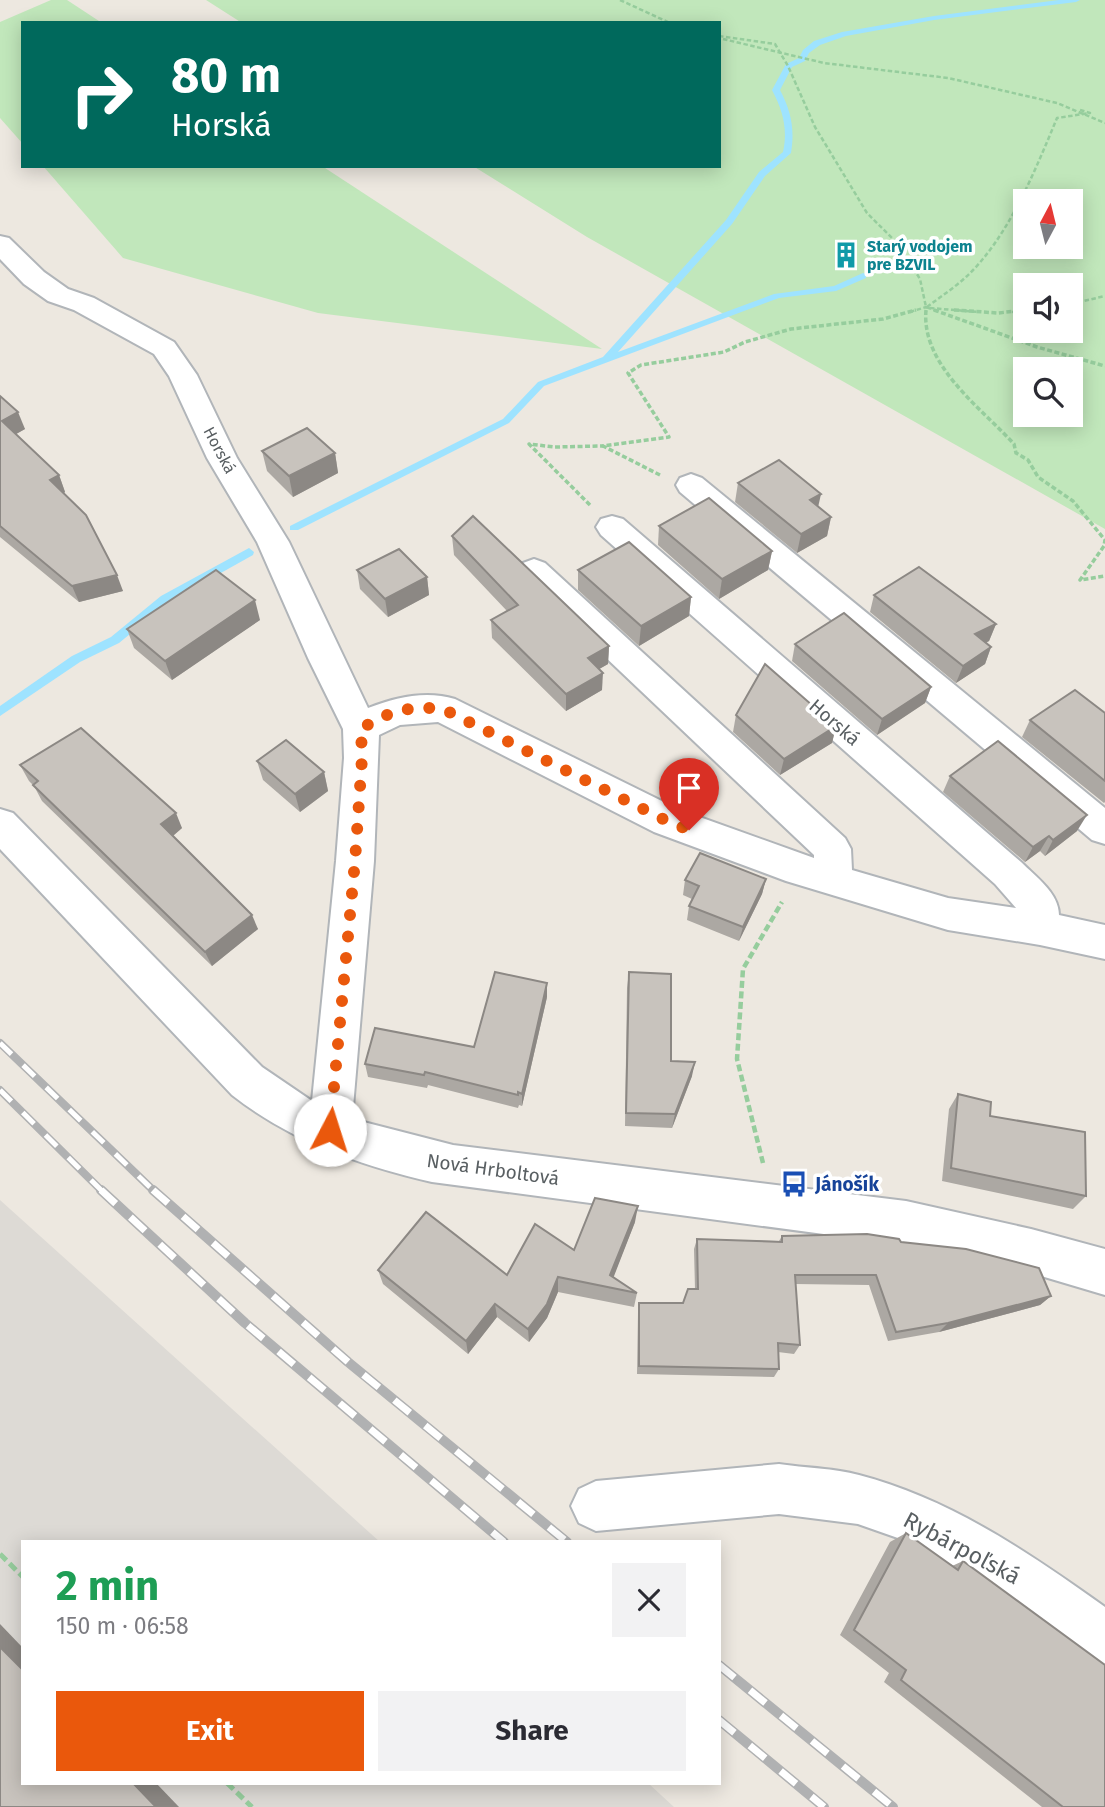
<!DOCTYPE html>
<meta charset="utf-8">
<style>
body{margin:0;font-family:"Fira Sans",sans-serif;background:#f2f2f3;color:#2b2b33;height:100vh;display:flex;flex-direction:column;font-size:26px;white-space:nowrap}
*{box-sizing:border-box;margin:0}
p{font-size:23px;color:#7c7c81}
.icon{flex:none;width:38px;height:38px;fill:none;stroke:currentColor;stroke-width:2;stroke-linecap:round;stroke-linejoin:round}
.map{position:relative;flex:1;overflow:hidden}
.panel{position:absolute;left:21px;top:1540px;width:700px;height:245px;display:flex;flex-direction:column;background:#fff;border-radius:0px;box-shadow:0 4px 18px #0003}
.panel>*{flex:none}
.banner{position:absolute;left:21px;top:21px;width:700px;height:147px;border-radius:0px;box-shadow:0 4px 18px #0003;background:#00695c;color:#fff;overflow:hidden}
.needle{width:46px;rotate:7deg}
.controls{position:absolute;left:1013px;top:189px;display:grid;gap:14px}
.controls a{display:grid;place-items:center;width:70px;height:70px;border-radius:0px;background:#fff;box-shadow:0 4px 18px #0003;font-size:35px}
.pin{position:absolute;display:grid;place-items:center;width:60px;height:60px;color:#fff;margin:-72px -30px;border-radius:50% 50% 50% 0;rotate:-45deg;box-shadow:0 0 7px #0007}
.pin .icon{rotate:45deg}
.me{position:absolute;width:77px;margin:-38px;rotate:5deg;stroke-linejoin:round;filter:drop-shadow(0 0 5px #0008)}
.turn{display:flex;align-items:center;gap:24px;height:147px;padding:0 35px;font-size:32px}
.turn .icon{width:91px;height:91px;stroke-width:2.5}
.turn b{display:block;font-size:49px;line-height:60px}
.round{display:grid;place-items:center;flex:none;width:74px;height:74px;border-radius:0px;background:#f2f2f3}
.head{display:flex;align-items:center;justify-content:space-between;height:119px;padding:0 35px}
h1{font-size:42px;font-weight:700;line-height:52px;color:#1e9e55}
.cta{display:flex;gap:14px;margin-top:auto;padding:14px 35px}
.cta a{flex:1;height:80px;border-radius:0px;background:#ea580c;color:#fff;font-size:28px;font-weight:700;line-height:80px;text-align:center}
.cta a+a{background:#f2f2f3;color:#2b2b33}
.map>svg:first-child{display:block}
.industrial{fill:#dddad5}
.green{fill:#c1e7bb;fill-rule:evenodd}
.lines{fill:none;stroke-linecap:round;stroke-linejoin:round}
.stream{fill:#9ee3ff;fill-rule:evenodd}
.minor-casing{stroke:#b1b5b9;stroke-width:4}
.path-far3{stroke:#96cd9d;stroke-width:2.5;stroke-dasharray:4.5 2.5;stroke-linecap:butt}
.path-far2{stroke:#96cd9d;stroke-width:3.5;stroke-dasharray:5 2.5;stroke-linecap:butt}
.path-far1{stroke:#96cd9d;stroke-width:4.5;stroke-dasharray:7 3.5;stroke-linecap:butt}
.path{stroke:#96cd9d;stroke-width:5;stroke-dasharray:9 4.5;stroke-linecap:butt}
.minor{fill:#fff;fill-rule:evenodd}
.rail-far1-casing{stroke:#b0b1b2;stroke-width:8}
.rail-casing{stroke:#b0b1b2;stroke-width:10}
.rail-far1{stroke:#fff;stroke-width:5;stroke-dasharray:16;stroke-linecap:butt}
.rail{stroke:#fff;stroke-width:7;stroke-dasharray:20;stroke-linecap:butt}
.wall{fill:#aca8a3}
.shaded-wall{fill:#8c8884}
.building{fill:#c8c3bd;stroke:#8c8884;stroke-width:2}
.route{stroke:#ea580c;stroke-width:12;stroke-dasharray:0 21.6}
.labels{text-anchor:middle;stroke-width:7;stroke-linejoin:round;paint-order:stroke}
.far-culture-label{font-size:16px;font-weight:bold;fill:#0d838f;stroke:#fff;text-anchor:start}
.far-street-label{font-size:16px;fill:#595f62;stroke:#fff}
.street-label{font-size:19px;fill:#595f62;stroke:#fff}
.transit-label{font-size:19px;font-weight:bold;fill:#164399;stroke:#fff;text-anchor:start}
.near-street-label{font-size:23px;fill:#595f62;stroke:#fff}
</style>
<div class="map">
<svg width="1105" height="1807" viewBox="0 0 1105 1807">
<rect width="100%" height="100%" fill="#ede8e0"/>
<!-- industrial -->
<path class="industrial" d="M0 1200 380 1542H23V1783H648L674 1807H0Z"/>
<!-- green -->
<g class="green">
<path d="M51 0H67L102 23H23V144L0 118V22Z"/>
<path d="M206 0H1105V529L587 237 473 166H719V23H242ZM1071 201V247H1026V201ZM1026 285H1071V331H1026ZM1071 369V415H1026V369Z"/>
<path d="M43 166H322L602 349 318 313 123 258Z"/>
</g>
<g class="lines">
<!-- stream -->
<g class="stream">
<path d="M1059 0H1080L1076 2 934 20 846 36 820 45 809 53 805 61 792 67 780 90C791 111 795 129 791 153L765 176 732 224 618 352 774 294 834 286 863 273 866 274V278L836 291 779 298 544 386 509 423 298 530H290V526L503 419 538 382 603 357 726 220 759 172 783 152C788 129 783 111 772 90L786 64 799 58 803 50 814 41 842 32 934 16Z"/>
<path d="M249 548 254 552 253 555 169 602 119 643 80 662 0 716V706L72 656 111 637 161 596Z"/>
</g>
<!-- minor casing -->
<g class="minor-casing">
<g id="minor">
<path d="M0 236 9 238 44 272 68 289 94 298 174 342 197 375 237 458 289 542 368 708C396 697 426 690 455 699L680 810 814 858V855L523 579 518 571 523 563 534 559 545 563 845 838 851 849 852 870 948 898 1016 908 995 884 601 535 596 527 601 519 612 516 623 519 1021 862C1036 877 1059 893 1059 915L1105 925V959L1040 945 948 930 786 881 654 832 438 722 400 725 379 735 374 861 352 1119 453 1145 906 1201 1031 1229 1105 1249V1295L1031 1273 906 1245 432 1182C359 1165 291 1141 232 1095L0 849V809L13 813 262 1067 312 1101 336 861 344 758 343 729 308 658 257 542 207 458 169 376 154 354 74 310 48 301 24 284 0 259Z"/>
<path d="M691 474 702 478 1105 808V844L1092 840 680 492 676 485 680 478Z"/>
<path d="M779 1464C805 1468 834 1468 859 1475 951 1499 1029 1553 1105 1607V1664L1087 1656 989 1586 915 1544 858 1524 779 1514 596 1531 579 1523 571 1506 579 1489 596 1481Z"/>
</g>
</g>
<!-- path-far3 -->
<g class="path-far3">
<path d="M620 0 670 23"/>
<path d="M719 36 775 44 788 66 815 127 867 213 899 245 920 279 926 307 939 312"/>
<path d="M723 39 824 63 948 78 1057 103 1105 123"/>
<path d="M1071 304 1105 296"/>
<path d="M927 307C940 297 954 288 966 277 1008 238 1035 171 1057 118L1090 113 1080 110"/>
<path d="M930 308 978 312"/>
<path d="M910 312 926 307V312"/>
<path d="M1012 312 1026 310"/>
</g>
<!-- path-far2 -->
<g class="path-far2">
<path d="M926 310C921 365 980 407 1014 444L1016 453 1028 460 1038 477 1073 501 1105 540 1104 546 1080 580 1105 576"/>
<path d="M934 310 1037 347 1105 366"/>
<path d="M954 310 998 313 1026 310"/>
<path d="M660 475 603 446 669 437 628 373 641 365 724 352 745 342 791 329 883 319 916 310"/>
<path d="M590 505 529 444 554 447 603 446"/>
</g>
<!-- path-far1 -->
<path class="path-far1" d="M763 1163 737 1059 743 969 782 902"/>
<!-- path -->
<g class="path">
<path d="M0 1554 23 1577"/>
<path d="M227 1783 252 1807"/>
</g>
<!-- minor -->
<use href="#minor" class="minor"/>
<!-- rail-far1 casing -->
<g class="rail-far1-casing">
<g id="rail-far1">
<path d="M0 1043 155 1192"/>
<path d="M0 1090 103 1192"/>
</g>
</g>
<!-- rail casing -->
<g class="rail-casing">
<g id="rail">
<path d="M101 1190 245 1323 504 1542"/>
<path d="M153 1190 348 1362 567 1542"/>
<path d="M719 1665 893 1807"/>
<path d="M719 1720 824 1807"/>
</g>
</g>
<!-- rail-far1 -->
<use href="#rail-far1" class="rail-far1"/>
<!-- rail -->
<use href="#rail" class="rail"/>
</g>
<!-- wall -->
<g class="wall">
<path d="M0 396 25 429 16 434 59 475 65 492 64 493 123 591 79 602 0 537Z"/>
<path d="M262 451 335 453 338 473 293 497 267 471Z"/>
<path d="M738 483 818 507 831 517 827 536 797 553 735 502Z"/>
<path d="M659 526 772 551 768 570 719 599 658 545Z"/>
<path d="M452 536 609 646 608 664 599 669 602 690 566 711 492 638 491 620 507 611 454 555Z"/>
<path d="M357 570 427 577 429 595 388 617 360 589Z"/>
<path d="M578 570 691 597 689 616 639 646 578 590Z"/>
<path d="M874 595 996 624 989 641 986 643 991 647 985 664 956 683 870 612Z"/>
<path d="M260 620 172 680 134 648 127 629Z"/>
<path d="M795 644 931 687 925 703 877 735 792 661Z"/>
<path d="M1105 713V802L1104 803 1022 737 1030 720Z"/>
<path d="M736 715 836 726 832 743 780 775 733 732Z"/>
<path d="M257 761 324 772 328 791 300 812 263 780Z"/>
<path d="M20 765 182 828 173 836 258 929 212 966 42 801 34 786 29 781Z"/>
<path d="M950 776 1077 831 1045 856 1040 851 1025 862 943 792Z"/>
<path d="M766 879 762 894 739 941 687 920 689 906 692 899 683 895 685 880Z"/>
<path d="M629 972 671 1061 692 1076 672 1128 625 1126 627 988Z"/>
<path d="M547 997 522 1106 519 1105 518 1108 428 1085 427 1088 368 1077 365 1064 474 1047Z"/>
<path d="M958 1094 990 1116 1086 1196 1073 1209 942 1181 949 1109Z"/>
<path d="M635 1222 613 1277 637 1293 634 1307 558 1292 547 1318 529 1342 497 1317 468 1354 383 1284 378 1270 507 1275 574 1250Z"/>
<path d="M782 1236 901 1242 1051 1296 1040 1305 939 1332 888 1341 869 1285 795 1284 800 1345 794 1354 778 1352 779 1369 774 1377 637 1374 638 1312 639 1303H683L695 1289 694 1249 697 1239 779 1241Z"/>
<path d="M906 1533 952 1566 963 1561 1105 1807H1042L884 1682 889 1673 840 1635 890 1542Z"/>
</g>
<!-- shaded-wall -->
<g class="shaded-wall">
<path d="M18 412 25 429 9 438 2 421Z"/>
<path d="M335 453 338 473 293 497 289 476Z"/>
<path d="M59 475 65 492 57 497 50 480Z"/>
<path d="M821 494 817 512 810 500Z"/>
<path d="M831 517 827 536 797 553 801 534Z"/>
<path d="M772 551 768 570 719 599 722 579Z"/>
<path d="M117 575 123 591 79 602 72 586Z"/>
<path d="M427 577 429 595 388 617 385 599Z"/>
<path d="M691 597 689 616 639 646 641 626Z"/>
<path d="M255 600 260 620 172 680 165 661Z"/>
<path d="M996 624 989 641 969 651 975 634Z"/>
<path d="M609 646 608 664 587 676 588 658Z"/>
<path d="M991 647 985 664 956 683 963 666Z"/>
<path d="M603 673 602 690 566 711V694Z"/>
<path d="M931 687 925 703 877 735 882 719Z"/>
<path d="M836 726 832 743 780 775 784 759Z"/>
<path d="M324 772 328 791 300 812 295 794Z"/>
<path d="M176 813 182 828 168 840 161 824Z"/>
<path d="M1087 815 1077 831 1045 856 1053 840Z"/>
<path d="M1049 836 1040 851 1025 862 1033 847Z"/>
<path d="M766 879 762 894 739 941 743 927Z"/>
<path d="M252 915 258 929 212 966 205 952Z"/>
<path d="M547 983V997L522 1106V1094Z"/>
<path d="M695 1062 692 1076 672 1128 675 1114Z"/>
<path d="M638 1206 635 1222 609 1289 610 1275Z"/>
<path d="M558 1277V1292L547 1318 529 1342 528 1329Z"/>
<path d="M1051 1296 1040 1305 939 1332 948 1323Z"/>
<path d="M495 1304 497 1317 468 1354 466 1341Z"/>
<path d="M0 1624 23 1648V1670L0 1647Z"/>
<path d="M133 1783H156L179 1807H156Z"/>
</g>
<!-- building -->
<g class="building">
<path d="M0 396 18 412 2 421 59 475 50 480 86 515 117 575 72 586 0 526Z"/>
<path d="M307 428 335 453 289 476 262 451Z"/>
<path d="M779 460 821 494 810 500 831 517 801 534 738 483Z"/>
<path d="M709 498 772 551 722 579 659 526Z"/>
<path d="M473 516 609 646 588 658 603 673 566 694 491 620 518 605 452 536Z"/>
<path d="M629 542 691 597 641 626 578 570Z"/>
<path d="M399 549 427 577 385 599 357 570Z"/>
<path d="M919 567 996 624 975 634 991 647 963 666 874 595Z"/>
<path d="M216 570 255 600 165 661 127 629Z"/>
<path d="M844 613 931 687 882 719 795 644Z"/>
<path d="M765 664 836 726 784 759 736 715Z"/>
<path d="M1075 690 1105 713V781L1030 720Z"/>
<path d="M81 728 176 813 161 824 252 915 205 952 33 785 38 781 20 765Z"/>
<path d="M286 740 324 772 295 794 257 761Z"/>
<path d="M998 741 1087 815 1053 840 1049 836 1033 847 950 776Z"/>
<path d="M700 853 766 879 743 927 689 906 699 886 685 880Z"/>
<path d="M495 972 547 983 522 1094 518 1092V1095L425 1072 424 1075 365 1064 375 1028 474 1047Z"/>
<path d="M629 972 671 974V1061L695 1062 675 1114 626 1113Z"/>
<path d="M958 1094 991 1102 990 1116 1085 1132 1086 1196 951 1168Z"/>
<path d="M595 1198 638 1206 610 1275 637 1293 558 1277 547 1304 528 1329 495 1304 466 1341 378 1270 426 1212 507 1275 535 1224 574 1250Z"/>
<path d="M867 1234 899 1239 901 1242 966 1249 1039 1268 1051 1296 948 1323 896 1332 876 1275H795L800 1345 778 1343 779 1369 639 1366V1303H683L688 1289H698L697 1239 782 1242V1236Z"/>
<path d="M906 1533 958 1570 963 1561 1105 1665V1807H1063L901 1680 906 1670 854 1630Z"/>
<path d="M0 1647 23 1670V1783H133L156 1807H0Z"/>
</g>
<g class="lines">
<!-- route -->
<path class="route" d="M330 1130 355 861 362 758 361 729C388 711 411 705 443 709L667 821 689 830"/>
</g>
<!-- icons -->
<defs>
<g id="building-bare" transform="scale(2.1)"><path d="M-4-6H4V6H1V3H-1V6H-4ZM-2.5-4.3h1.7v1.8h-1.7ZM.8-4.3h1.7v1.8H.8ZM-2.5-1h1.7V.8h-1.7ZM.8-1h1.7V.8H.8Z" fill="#0f9aa8" stroke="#fff" stroke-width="2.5" paint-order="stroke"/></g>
<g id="bus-bare" transform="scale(2.1)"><path d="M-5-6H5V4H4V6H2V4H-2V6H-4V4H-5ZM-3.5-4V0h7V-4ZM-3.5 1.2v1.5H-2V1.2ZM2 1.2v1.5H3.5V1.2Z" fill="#1a4fb4" stroke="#fff" stroke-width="2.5" paint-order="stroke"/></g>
</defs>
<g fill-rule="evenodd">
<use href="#building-bare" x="846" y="255"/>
<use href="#bus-bare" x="794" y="1184"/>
</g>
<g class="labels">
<!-- far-culture labels -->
<g class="far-culture-label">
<text x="867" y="252">Starý vodojem<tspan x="867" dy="18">pre BZVIL</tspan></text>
</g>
<!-- far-street labels -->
<g class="far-street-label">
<text transform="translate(220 450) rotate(62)" y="6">Horská</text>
</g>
<!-- street labels -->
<g class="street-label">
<text transform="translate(835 722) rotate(41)" y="7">Horská</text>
<text transform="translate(493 1169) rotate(8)" y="7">Nová Hrboltová</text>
</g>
<!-- transit labels -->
<g class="transit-label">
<text x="815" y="1191">Jánošík</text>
</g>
<!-- near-street labels -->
<g class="near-street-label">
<text transform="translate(962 1548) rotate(28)" y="8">Rybárpoľská</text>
</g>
</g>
</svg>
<div class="controls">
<a><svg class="needle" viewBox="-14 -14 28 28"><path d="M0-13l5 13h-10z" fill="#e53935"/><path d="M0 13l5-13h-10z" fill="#7c7c81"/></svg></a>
<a><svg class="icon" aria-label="sound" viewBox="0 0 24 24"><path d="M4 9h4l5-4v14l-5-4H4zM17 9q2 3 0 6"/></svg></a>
<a><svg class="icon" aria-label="search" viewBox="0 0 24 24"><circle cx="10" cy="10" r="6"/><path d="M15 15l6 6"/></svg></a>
</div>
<div class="pin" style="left:689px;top:830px;background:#d93025"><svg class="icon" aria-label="arrive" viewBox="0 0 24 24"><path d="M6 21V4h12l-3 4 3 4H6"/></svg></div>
<svg class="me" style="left:330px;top:1130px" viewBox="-20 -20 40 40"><circle r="19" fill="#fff"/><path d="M0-13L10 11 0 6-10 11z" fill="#ea580c"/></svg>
<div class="banner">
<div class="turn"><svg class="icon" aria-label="right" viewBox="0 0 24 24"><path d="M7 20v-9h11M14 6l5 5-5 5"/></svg><div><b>80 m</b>Horská</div></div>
</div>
<section class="panel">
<div class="head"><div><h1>2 min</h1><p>150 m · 06:58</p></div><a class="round"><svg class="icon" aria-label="close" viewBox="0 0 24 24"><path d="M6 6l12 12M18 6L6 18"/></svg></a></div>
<div class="cta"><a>Exit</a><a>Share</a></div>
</section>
</div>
